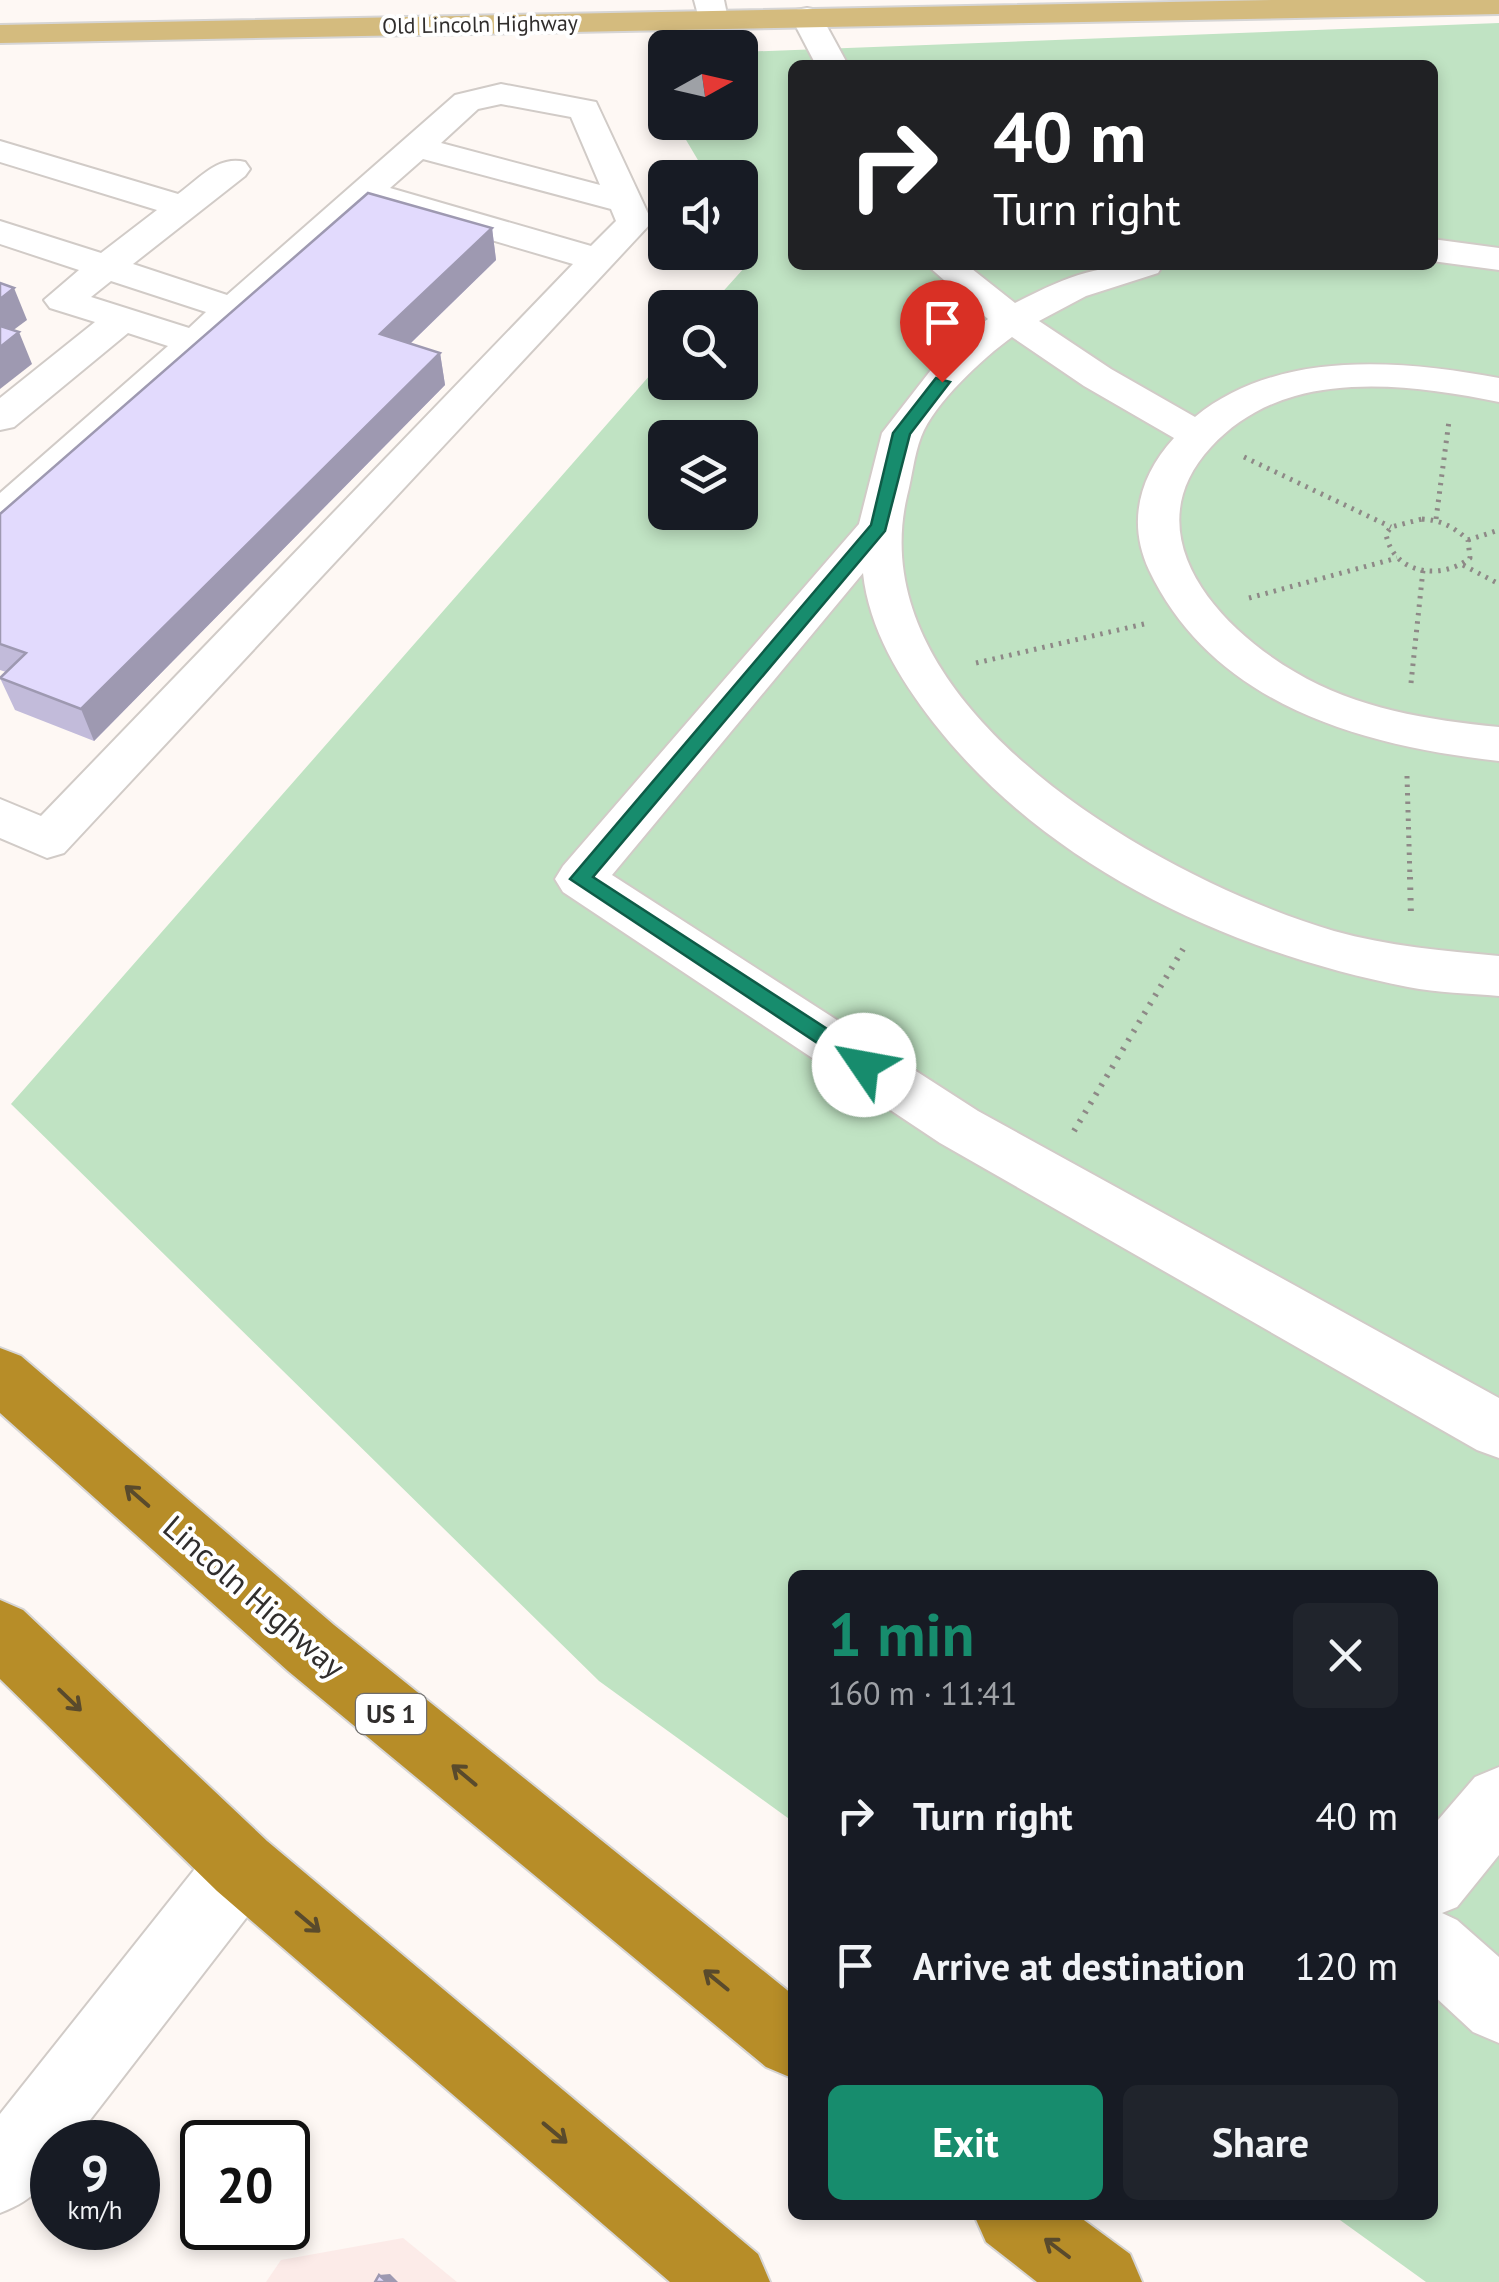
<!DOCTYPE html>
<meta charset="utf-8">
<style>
body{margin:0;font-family:"PT Sans",sans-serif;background:#20242c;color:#f1f3f6;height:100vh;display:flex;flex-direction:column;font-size:38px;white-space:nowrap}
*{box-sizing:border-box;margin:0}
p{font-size:32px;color:#9ea1a6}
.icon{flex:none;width:55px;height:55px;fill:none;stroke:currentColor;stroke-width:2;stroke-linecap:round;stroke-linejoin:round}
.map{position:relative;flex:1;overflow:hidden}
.drawer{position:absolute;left:788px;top:1570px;width:650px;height:650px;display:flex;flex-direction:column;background:#171b24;border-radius:15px;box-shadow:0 5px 15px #0003}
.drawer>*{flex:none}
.hud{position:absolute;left:788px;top:60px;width:650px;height:210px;border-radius:15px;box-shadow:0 5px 15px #0003;background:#202124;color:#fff;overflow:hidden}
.needle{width:65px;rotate:82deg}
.tools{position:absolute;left:648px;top:30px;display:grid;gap:20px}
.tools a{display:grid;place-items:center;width:110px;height:110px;border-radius:15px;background:#171b24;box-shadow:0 5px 15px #0003;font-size:50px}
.speed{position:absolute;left:30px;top:2120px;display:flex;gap:20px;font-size:50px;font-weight:700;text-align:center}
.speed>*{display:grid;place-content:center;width:130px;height:130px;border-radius:50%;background:#171b24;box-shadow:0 5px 15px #0003;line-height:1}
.speed small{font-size:25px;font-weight:400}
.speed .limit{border:5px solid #111;border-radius:15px;background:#fff;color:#111}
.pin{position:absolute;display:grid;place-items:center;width:85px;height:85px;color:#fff;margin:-102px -42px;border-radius:50% 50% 50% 0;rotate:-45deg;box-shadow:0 0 10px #0007}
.pin .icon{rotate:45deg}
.me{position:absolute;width:110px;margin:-55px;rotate:303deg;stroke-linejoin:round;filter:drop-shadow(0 0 8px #0008)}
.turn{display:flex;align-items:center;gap:35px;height:210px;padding:0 40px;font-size:45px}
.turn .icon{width:130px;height:130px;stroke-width:2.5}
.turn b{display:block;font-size:70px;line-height:85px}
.round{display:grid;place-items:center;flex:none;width:105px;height:105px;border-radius:15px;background:#20242c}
.summary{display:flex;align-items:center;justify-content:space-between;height:170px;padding:0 40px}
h1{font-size:60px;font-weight:800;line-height:75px;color:#178c6d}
.cta{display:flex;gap:20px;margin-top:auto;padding:20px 40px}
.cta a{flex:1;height:115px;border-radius:15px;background:#178c6d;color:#fff;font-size:40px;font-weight:800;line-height:115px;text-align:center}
.cta a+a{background:#20242c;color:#f1f3f6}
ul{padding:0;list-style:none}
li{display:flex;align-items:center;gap:30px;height:150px;padding:0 40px}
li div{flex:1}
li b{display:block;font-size:38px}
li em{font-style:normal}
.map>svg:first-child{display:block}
.commercial{fill:#fcebe8}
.green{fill:#c0e3c3;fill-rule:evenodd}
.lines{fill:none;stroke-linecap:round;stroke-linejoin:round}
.minor-casing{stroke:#d1cbc7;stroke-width:4}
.major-casing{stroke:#d6d5d5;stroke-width:4}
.highway-casing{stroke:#d6d5d5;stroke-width:4}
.path-far1{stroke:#8e8987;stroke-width:5;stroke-dasharray:2.5 6;stroke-linecap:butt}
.path{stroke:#8e8987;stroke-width:6;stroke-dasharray:2.5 8;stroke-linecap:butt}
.minor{fill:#fff;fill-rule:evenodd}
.major{fill:#d4bb7e;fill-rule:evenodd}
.highway{fill:#b78d28;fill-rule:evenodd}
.wall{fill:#c2bbda}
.shaded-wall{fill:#9e99b1}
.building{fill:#e2dafd;stroke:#9e99b1;stroke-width:2.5}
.oneway{stroke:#594a2c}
.route{fill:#178c6d;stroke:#0f5b47;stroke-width:2.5}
.labels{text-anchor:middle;stroke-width:8;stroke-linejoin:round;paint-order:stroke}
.far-street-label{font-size:22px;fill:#312e2d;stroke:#fff}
.shield{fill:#fff;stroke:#6f6d6c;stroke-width:2.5}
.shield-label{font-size:25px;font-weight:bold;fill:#312e2d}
.near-street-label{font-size:32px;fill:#312e2d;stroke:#fff}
</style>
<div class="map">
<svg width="1499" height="2282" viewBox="0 0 1499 2282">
<rect width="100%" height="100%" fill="#fef8f4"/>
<!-- commercial -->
<path class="commercial" d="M403 2238 457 2282H266L281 2260Z"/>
<!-- green -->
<path class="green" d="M1499 23V2282H1426L1333 2215H1432V1575H792V1821L599 1681 11 1104 665 358V382H740V308L709 307 754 257 740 233V178L708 177 676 123 740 122V52ZM792 65H1432V265H792ZM665 438H740V512H665Z"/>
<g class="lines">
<!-- minor casing -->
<g class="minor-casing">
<g id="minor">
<path d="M694 0H724L728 19 723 26H701Z"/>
<path d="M807 8 818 10 848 65H816L791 17 796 10Z"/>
<path d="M501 84 596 102 652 222 64 853 47 858 0 838V799L41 816 573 264 372 205 15 524 0 528V493L168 346 128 333 14 427 0 430V398L95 322 50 308 44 300 79 270 0 244V221L101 253 157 210 0 162V141L178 194C199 179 218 155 245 162L250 169 245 176 133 264 227 295 455 95ZM501 104 571 117 600 185 441 143 478 109ZM423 159 611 209 616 221 591 246 390 188ZM111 281 206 312 189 328 91 297Z"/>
<path d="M1432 239 1499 248V270L1432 261Z"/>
<path d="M927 265H967L1015 303C1074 273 1096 265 1163 265L1158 273 1086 296 1039 321 1111 369 1195 417C1278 349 1401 360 1499 378V402C1434 389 1360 378 1295 396 1263 405 1234 422 1211 447 1132 532 1216 626 1295 672 1357 709 1428 720 1499 727V761C1362 746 1213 705 1149 570 1127 523 1139 476 1174 438L1084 386 1012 337C983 358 934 403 921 437 914 455 912 477 907 496 857 710 1165 881 1334 931 1388 946 1443 951 1499 956V996C1469 993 1438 993 1408 987 1230 952 1047 868 933 722 900 679 869 629 863 573L612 875 978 1111 1499 1398V1458L1477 1450 940 1143 563 892 555 879 563 866 859 524 882 433 948 348 988 319Z"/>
<path d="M1499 1767V1855L1457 1907 1442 1913 1457 1920 1499 1957V2043L1473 2032 1432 1994V1827L1475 1777Z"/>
<path d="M242 1831 267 1841 277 1866 267 1891 73 2142H52C52 2182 36 2199 0 2213V2114L217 1841Z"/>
</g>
</g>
<!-- major casing -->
<g class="major-casing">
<path id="major" d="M1275 0H1499V14L0 43V25Z"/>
</g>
<!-- highway casing -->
<g class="highway-casing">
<g id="highway">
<path d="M0 1348 21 1356 334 1625 792 1994V2078L766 2067 288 1671 0 1413Z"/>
<path d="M0 1600 23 1610 267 1841 758 2254 770 2282H670L217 1891 0 1679Z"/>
<path d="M974 2215H1077L1130 2254 1142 2282H1037L986 2242Z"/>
</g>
</g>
<!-- path-far1 -->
<g class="path-far1">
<path d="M1244 457 1391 527"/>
<path d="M1422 519C1441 520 1454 527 1468 540L1470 558C1441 581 1393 574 1386 534L1391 527Z"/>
<path d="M1436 519 1449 421"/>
<path d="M1468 540 1499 530"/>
<path d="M1463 565 1499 584"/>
<path d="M1249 598 1397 558"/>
<path d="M976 663 1144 624"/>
<path d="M1411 683 1423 570"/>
<path d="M1407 776 1410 879"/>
</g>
<!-- path -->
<g class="path">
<path d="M1410 877 1411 918"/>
<path d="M1074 1131 1183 949"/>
</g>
<!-- minor -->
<use href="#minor" class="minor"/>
<!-- major -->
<use href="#major" class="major"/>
<!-- highway -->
<use href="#highway" class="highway"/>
</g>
<!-- wall -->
<path class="wall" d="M492 228 496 260 410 344 440 353 445 385 94 741 15 710 0 678 6 672 0 670V514Z"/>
<!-- shaded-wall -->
<g class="shaded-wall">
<path d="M492 228 496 260 386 367 380 334Z"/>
<path d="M14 288 27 320 0 340V299Z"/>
<path d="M19 332 32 364 0 389V347Z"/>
<path d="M440 353 445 385 94 741 81 709Z"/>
<path d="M390 2274 398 2282H387L379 2275Z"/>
</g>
<!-- building -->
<g class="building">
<path d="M368 193 492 228 380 334 440 353 81 709 0 678 26 653 0 644V514Z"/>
<path d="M0 283 14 288 0 299Z"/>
<path d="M0 326 19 332 0 347Z"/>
<path d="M379 2275 387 2282H375Z"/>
</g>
<!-- one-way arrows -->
<defs><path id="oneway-shaft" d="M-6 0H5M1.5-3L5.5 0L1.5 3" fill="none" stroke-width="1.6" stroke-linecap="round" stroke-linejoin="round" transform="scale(2.5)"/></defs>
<g class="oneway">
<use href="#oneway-shaft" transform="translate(137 1496) rotate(-139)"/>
<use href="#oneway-shaft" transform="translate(70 1700) rotate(44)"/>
<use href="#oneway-shaft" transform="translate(464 1775) rotate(-140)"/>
<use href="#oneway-shaft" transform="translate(308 1922) rotate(40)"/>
<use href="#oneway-shaft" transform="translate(716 1980) rotate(-141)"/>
<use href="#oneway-shaft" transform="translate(555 2133) rotate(40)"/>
<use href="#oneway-shaft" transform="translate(1057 2248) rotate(-143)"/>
</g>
<!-- route -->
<path class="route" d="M936 378 950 382 910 434 885 531 593 877 872 1058 875 1065 864 1074 570 879 871 525 893 433Z"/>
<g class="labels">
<!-- far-street labels -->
<g class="far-street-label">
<text transform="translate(480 24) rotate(-1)" y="8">Old Lincoln Highway</text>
</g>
<!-- shield labels -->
<rect class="shield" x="356" y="1694" width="70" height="40" rx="8"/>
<g class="shield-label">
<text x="391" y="1723">US 1</text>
</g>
<!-- near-street labels -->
<g class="near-street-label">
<text transform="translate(254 1597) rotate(41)" y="11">Lincoln Highway</text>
</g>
</g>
</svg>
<div class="tools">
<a><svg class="needle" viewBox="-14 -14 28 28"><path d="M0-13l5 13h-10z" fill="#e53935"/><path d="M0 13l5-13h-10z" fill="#9ea1a6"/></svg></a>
<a><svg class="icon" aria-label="sound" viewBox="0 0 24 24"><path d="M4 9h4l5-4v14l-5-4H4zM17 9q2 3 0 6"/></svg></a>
<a><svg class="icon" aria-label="search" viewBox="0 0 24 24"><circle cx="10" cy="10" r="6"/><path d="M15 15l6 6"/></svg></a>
<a><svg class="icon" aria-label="layers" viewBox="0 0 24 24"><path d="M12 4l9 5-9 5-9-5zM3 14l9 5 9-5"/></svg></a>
</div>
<div class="speed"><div>9<small>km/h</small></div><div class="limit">20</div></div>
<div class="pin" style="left:942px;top:382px;background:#d93025"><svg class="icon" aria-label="arrive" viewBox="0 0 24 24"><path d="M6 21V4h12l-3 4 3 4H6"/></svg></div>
<svg class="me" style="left:864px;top:1065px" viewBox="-20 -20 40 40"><circle r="19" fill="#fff"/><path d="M0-13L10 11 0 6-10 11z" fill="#178c6d"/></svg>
<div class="hud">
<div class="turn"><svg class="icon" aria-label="right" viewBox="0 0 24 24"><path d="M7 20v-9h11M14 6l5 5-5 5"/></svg><div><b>40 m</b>Turn right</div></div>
</div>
<section class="drawer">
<div class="summary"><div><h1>1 min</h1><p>160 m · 11:41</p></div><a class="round"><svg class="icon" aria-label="close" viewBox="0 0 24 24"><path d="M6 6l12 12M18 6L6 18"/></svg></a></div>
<ul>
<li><svg class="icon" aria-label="right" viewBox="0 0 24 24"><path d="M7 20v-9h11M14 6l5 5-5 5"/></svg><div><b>Turn right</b></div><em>40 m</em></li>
<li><svg class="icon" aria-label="arrive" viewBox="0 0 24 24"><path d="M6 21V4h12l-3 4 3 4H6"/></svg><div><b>Arrive at destination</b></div><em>120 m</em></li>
</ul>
<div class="cta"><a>Exit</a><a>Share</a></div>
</section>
</div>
